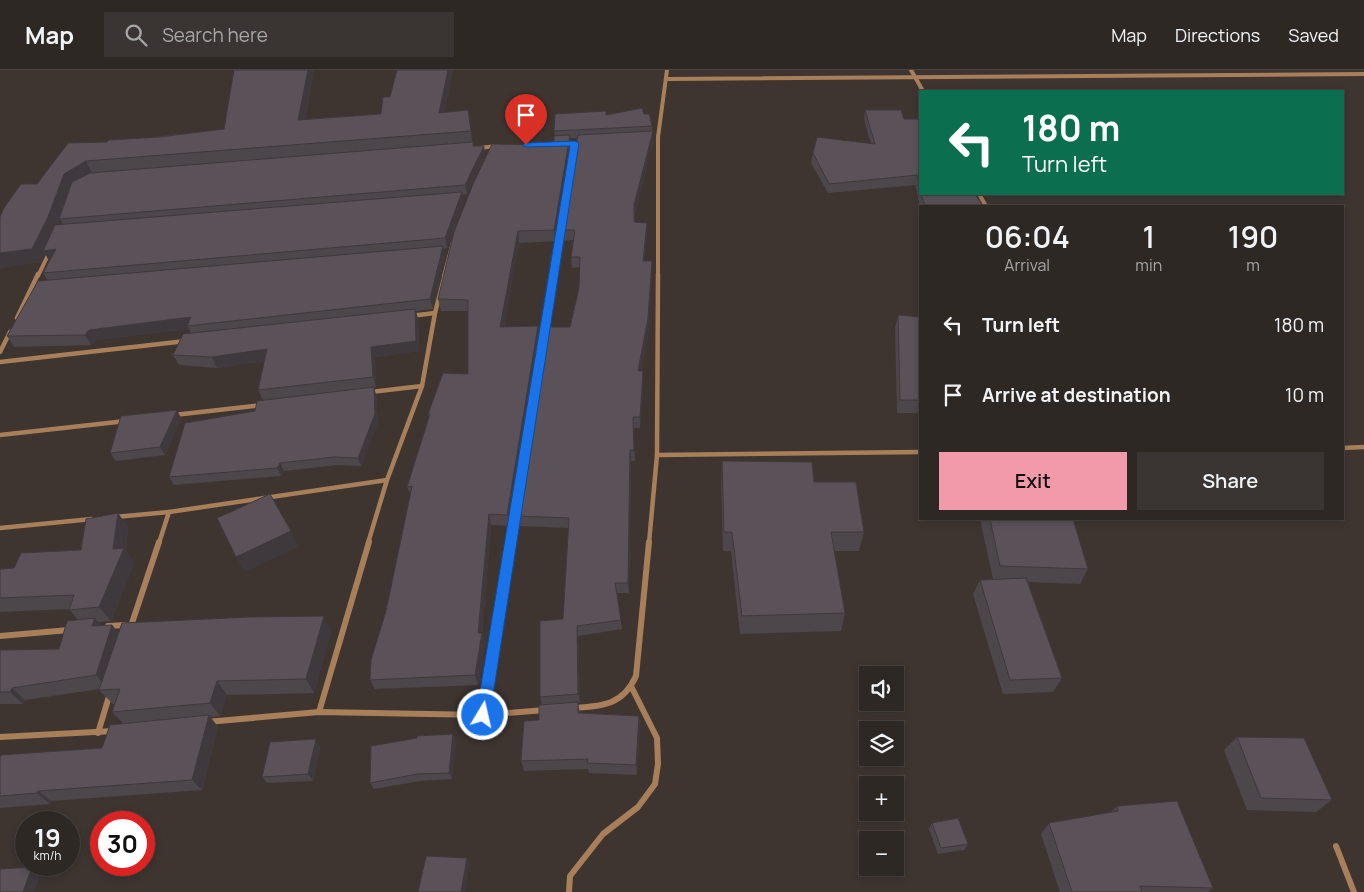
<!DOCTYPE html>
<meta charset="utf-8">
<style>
body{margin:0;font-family:Manrope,sans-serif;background:#3a3432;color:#f1f3f6;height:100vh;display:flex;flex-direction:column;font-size:19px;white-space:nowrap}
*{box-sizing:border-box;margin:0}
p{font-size:16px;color:#a7a6a7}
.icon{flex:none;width:28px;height:28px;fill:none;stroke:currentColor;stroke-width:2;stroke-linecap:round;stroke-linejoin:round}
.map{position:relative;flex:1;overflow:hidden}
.details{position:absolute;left:919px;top:135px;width:425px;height:315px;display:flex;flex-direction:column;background:#2e2825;border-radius:0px;box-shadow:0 2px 8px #0003,0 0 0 1px #494442}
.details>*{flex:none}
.banner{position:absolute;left:919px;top:20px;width:425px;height:105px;border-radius:0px;box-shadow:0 2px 8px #0003,0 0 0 1px #494442;background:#0b6e4f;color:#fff;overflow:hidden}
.controls{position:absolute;left:859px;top:596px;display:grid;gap:10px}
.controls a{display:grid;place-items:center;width:45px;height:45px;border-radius:0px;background:#2e2825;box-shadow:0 2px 8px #0003,0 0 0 1px #494442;font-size:25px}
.speed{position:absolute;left:15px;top:741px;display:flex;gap:10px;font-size:25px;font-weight:700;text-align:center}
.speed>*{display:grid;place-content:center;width:65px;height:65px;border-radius:50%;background:#2e2825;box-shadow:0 2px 8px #0003,0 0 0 1px #494442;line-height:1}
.speed small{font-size:12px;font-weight:400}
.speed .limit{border:8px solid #d22;background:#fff;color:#111}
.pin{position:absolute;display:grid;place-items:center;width:42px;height:42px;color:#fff;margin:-51px -21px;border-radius:50% 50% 50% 0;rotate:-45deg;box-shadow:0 0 5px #0007}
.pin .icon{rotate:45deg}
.me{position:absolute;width:55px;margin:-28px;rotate:9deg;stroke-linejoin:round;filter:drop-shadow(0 0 4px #0008)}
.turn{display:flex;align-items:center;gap:18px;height:105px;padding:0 20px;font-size:22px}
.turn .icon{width:65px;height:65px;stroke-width:2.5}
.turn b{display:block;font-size:35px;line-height:42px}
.eta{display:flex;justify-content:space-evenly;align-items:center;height:85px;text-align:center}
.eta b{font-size:30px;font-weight:600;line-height:35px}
.cta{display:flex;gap:10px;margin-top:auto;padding:10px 20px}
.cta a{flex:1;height:58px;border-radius:0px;background:#f39aaa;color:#111;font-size:20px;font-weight:600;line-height:58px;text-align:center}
.cta a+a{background:#3a3432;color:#f1f3f6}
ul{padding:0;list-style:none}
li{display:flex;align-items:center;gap:15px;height:70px;padding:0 20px}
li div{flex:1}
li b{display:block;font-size:19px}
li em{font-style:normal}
header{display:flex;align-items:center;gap:30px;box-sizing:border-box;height:70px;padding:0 25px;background:#2e2825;border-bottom:1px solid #494442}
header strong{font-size:24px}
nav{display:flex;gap:28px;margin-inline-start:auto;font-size:18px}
.search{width:350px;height:45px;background:#3a3432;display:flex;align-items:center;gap:12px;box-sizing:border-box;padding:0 18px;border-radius:0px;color:#a7a6a7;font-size:19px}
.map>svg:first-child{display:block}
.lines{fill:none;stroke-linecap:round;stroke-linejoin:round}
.minor-far2{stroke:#a87f59;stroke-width:4}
.minor-far1{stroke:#a87f59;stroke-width:4.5}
.minor{stroke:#a87f59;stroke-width:6}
.wall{fill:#4d474c;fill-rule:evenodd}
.shaded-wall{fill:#3f393e}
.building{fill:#5a5258;stroke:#3f393e}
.route{fill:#1a73e8;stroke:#114b97}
</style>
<header>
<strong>Map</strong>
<div class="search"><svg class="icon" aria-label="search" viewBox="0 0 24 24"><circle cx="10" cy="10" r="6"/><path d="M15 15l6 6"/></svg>Search here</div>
<nav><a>Map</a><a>Directions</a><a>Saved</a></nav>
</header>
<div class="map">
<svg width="1364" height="822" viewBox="0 0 1364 822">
<rect width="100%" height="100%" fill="#3e3531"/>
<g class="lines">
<!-- minor-far2 -->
<g class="minor-far2">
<path d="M911 0 923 21"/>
<path d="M668 9 1364 4"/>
<path d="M538 75 582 73"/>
<path d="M479 78 497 76"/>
<path d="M979 124 986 136"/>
<path d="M38 206 50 181"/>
<path d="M444 206 453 172"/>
<path d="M554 206 575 73"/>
<path d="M658 206V67L667 0"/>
</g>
<!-- minor-far1 -->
<g class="minor-far1">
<path d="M410 246 435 243"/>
<path d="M17 248 38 204"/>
<path d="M0 282 10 262"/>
<path d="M0 292 186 271"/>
<path d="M371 322 422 316"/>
<path d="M174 345 263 335"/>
<path d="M0 365 126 351"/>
<path d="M1342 378 1364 377"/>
<path d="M657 385 920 382"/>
<path d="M115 447 169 442 387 410"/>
<path d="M0 458 92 449"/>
<path d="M159 473 169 442"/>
<path d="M368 473 387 410 422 316 435 243 445 204"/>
<path d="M511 473 554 204"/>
<path d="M649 473 657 385 658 204"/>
</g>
<!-- minor -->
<g class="minor">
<path d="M108 556 126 555"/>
<path d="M130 559 159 472"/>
<path d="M0 566 69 560"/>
<path d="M574 638C603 636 623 635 636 606L649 472"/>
<path d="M319 642 369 472"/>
<path d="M483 645 511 472"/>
<path d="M207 652 319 642 483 645 545 640"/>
<path d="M98 663 110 623"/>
<path d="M0 667 114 661"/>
<path d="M1336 776 1354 822"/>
<path d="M569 822 570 806 603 764 638 737 655 714 658 694 657 668 632 618"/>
</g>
</g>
<!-- wall -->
<g class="wall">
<path d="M234 0H314L305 49 381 44 390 27 397 0H453L444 43 468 40 473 76H484L485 85 467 124 462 125 464 132 447 178 443 179 445 186 433 239 416 241 418 249 419 281 375 287 376 317 374 318 376 325 378 352 361 396 337 395 284 401 281 406 174 415 169 407 255 341 263 330 258 320 265 291 217 298 179 295 173 285 191 264 189 259 96 270 91 275 14 277 7 266 48 211 43 203 49 191 45 183 40 192 0 198V147L37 114 107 72 224 59ZM60 149 63 154 58 155Z"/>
<path d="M865 40 904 49H920V124H975L983 136H920L915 115 828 123 811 93 813 83 871 74 864 49Z"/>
<path d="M644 44 652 56 653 71 635 145V152L647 164 644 191 652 201 649 259 641 301 643 312 640 358H633L635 391H631L629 523H617L622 559 578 566 580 633H578L580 643 639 646 640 657 637 705 589 703 588 699 524 701 521 691 539 650 542 635 540 627 563 549 569 458 518 456 516 446 570 257 579 218 580 197 572 198 571 187 573 170 563 171 562 160 577 68H570L571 76 556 171 519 173 504 257 538 256 540 267 510 456 491 455 482 564 485 573 478 615 375 619 370 610 411 426 407 417 429 347 428 344 468 304V241H441L438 229 554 75 555 66 554 61 606 45Z"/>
<path d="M898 245 920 247V343H897L895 258Z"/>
<path d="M181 348 165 385 116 391 110 383Z"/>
<path d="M722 391 814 412 864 462 859 481H834L845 543 841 561 740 564 731 481H723L721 411Z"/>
<path d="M980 449H1073L1088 499 1080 514 1028 512 1062 608 1053 622 1003 624 973 524 980 510 993 509Z"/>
<path d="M128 457 126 481 134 493 111 551 98 552 102 556 112 555 118 563 331 561 314 623 227 625 220 646 210 647 218 657 202 720 51 731 50 734 0 738V687L102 678 123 653 112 642 115 634H113L99 620 100 619 25 630 23 634H0V580L59 579 78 550 69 539 0 542V499L14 498 81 480Z"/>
<path d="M1237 667 1332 730 1316 742 1247 740 1224 680Z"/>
<path d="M456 671 452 709 420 711 374 719 370 713Z"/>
<path d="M320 676 313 711 267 713 262 707Z"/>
<path d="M1117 736 1213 818 1208 822H1060L1041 764 1049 753 1111 742Z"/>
<path d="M932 753 968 774 964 780 938 784 929 759Z"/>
</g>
<!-- shaded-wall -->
<g class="shaded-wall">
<path d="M308 0H314L302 63 298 50Z"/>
<path d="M448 0H453L442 56 439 43Z"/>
<path d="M468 40 471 53 473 74 471 61Z"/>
<path d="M653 61V71L635 145 634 135Z"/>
<path d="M570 65 571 76 556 171 554 160Z"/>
<path d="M484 76 485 85 467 124 465 115Z"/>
<path d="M86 91 93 105 71 117 56 161V179L49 191 45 183 40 192 0 198V183L64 104Z"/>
<path d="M462 122 464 132 447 178 445 168Z"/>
<path d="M647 153V164L643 201V191Z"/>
<path d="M518 161 519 173 502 269 500 257Z"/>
<path d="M443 176 445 186 433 239 430 229Z"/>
<path d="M652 191V201L649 259 639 311 638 301Z"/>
<path d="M415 239 418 249 419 281 375 287 376 317 373 307 371 277Z"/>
<path d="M191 247 187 256 189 259 96 270 91 275 85 265 89 260Z"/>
<path d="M538 256 540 267 510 456 507 445Z"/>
<path d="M267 279 272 290 217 298 212 287Z"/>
<path d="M643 301V312L640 358V347Z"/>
<path d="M374 317 376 325 378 352 361 396 358 388Z"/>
<path d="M177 340 181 348 165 385 160 377Z"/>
<path d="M630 380 631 391 629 523 628 513Z"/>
<path d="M280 393 284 401 281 406 277 398Z"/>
<path d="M118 443 128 457 126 481 134 493 111 551 99 537 113 479Z"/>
<path d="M489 444 491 455 482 564 485 573 478 615 475 605Z"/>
<path d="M291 461 298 477 245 502 236 487Z"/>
<path d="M324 546 331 561 314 623 306 609Z"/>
<path d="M95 548 106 561 92 556Z"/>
<path d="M112 555 123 568 107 618 96 605Z"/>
<path d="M577 556 578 566 580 633 578 624Z"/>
<path d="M217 611 227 625 220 646 210 633Z"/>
<path d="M12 618 25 630 23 634 10 622Z"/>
<path d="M209 645 218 657 202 720 192 710Z"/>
<path d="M639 646 640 657 637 705 636 695Z"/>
<path d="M453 664 456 671 452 709 449 703Z"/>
<path d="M316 669 320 676 313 711 308 704Z"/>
<path d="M38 721 51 731 50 734 37 723Z"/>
<path d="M467 788 470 794 465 822H461Z"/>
<path d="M32 797 41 803 34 822H23Z"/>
</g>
<!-- building -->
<g class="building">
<path d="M234 0H308L298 50 381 44 383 27H390L397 0H448L439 43 468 40 471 61 86 91 64 104 48 147 32 179 0 183V147L4 138 21 114H37L68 73 107 72 109 70 160 67 224 59Z"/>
<path d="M642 38 644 44H649L652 56 554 61 555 44 606 41V45Z"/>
<path d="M865 40H901L904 49H920V118L917 105 829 114 813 83 817 67 875 74Z"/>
<path d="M653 61 634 135V152L647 153 643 191H652L648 248 638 301H643L640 347H633L634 380H630L628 513H615L621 550 577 556 578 624 540 627V551L563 549 569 448 516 446 546 257H570L579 218 580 187H571L575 160H562L578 65Z"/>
<path d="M570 65 554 160 518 161 500 257 538 256 507 445 489 444 478 563H482L475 605 370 610 371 590 386 541 412 416 407 417 430 344H428L443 303 468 304V230L438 229 454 162 473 114 492 74 554 75V66Z"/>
<path d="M473 72V76H484L465 115 59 149 72 112 90 103Z"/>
<path d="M462 122 445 168 43 203 56 179 43 181 55 155Z"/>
<path d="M921 124H975L983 136H925Z"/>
<path d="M443 176 430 229 187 256 191 247 89 260 85 265 7 266 38 211Z"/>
<path d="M415 239 416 271 371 277 373 307 258 320 267 279 212 287 173 285 183 264Z"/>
<path d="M898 245 920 247V330H900Z"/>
<path d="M374 317 375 344 358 388 334 387 280 393 277 398 169 407 185 353 255 341 257 331Z"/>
<path d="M177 340 160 377 110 383 121 346Z"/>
<path d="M722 391 812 392 814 412H856L864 462H831L845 543 742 546 732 462H724Z"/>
<path d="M270 424 291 461 236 487 217 448Z"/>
<path d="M118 443 113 479 124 478 99 537 69 540 74 525 0 528V499L14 498 21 483 81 480 86 449Z"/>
<path d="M990 449H1073L1088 499 1000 496Z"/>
<path d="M1026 508 1062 608 1010 610 980 510Z"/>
<path d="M324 546 306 609 217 611 210 633 112 642 120 619 99 620 122 553 250 547Z"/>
<path d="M95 548 92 556 112 555 96 605 12 618 10 622H0V580L59 579 67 551Z"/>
<path d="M578 632V643L639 646 636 695 587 693 588 689 521 691 524 651 539 650V635Z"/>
<path d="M209 645 192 710 38 721 37 723 0 726V687L1 685 102 678 110 655Z"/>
<path d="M453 664 449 703 417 704 370 713 371 676 417 668V666Z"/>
<path d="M1237 667 1304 668 1332 730 1261 728Z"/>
<path d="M316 669 308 704 262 707 270 672Z"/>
<path d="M1177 731 1213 818 1140 816 1142 822H1072L1049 753 1118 741 1117 736Z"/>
<path d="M958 748 968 774 941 778 932 753Z"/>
<path d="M426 786 467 788 461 822H418Z"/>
<path d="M32 797 23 822H0V799Z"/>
</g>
<!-- route -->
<path class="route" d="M575 71 579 73 490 645 488 649 483 651 478 649 476 645 570 76 526 77 522 75 526 73Z"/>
</svg>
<div class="controls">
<a><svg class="icon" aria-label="sound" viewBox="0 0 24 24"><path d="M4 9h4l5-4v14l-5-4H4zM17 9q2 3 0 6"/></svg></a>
<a><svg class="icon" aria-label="layers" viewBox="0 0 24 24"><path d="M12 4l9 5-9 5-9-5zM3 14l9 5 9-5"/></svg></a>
<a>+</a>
<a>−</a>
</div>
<div class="speed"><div>19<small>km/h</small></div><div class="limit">30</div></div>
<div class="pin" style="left:526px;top:75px;background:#d93025"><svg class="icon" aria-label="arrive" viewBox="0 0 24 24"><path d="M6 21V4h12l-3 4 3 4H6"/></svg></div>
<svg class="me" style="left:483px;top:645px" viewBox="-20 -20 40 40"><circle r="17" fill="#1a73e8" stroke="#fff" stroke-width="3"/><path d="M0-11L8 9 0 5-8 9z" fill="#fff"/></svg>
<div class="banner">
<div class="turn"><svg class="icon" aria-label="left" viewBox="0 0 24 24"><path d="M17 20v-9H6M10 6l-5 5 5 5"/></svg><div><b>180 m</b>Turn left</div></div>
</div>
<section class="details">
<div class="eta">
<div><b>06:04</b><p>Arrival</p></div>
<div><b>1</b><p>min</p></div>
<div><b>190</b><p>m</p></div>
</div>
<ul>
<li><svg class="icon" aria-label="left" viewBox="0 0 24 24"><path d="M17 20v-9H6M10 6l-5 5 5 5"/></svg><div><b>Turn left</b></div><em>180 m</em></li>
<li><svg class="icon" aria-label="arrive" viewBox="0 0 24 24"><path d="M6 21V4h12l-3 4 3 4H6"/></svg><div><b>Arrive at destination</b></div><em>10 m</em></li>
</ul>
<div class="cta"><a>Exit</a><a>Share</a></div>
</section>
</div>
